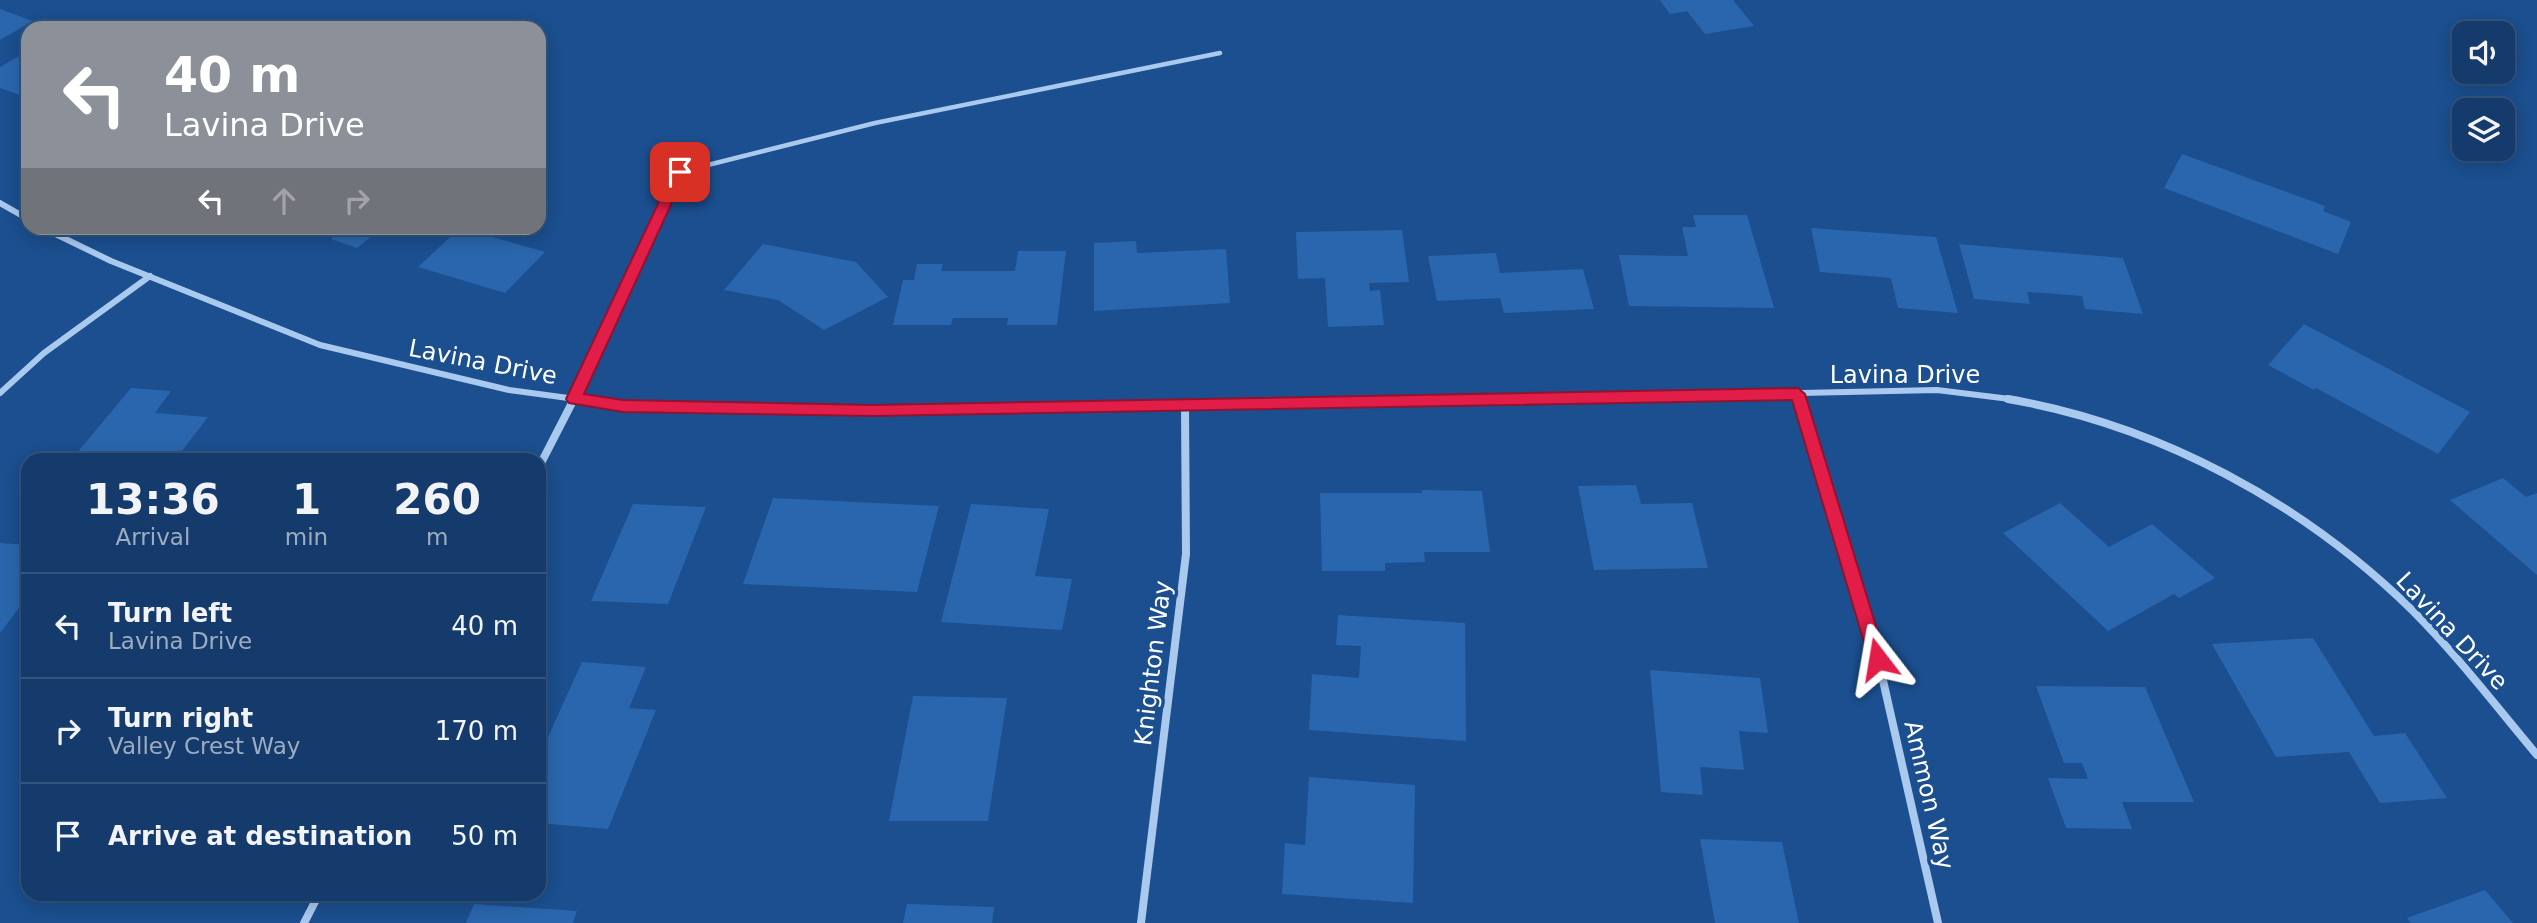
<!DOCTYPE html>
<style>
body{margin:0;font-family:"DejaVu Sans",sans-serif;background:#1d4271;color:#f1f3f6;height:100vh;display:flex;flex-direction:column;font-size:26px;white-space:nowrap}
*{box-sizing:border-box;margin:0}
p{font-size:23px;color:#9dadc1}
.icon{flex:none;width:38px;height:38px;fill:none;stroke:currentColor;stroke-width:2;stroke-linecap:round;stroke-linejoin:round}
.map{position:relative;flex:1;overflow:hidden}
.details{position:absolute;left:21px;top:453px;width:525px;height:448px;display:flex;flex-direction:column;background:#143b6b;border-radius:21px;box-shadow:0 4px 18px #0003,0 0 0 2px #33557e}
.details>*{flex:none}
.top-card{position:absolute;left:21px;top:21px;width:525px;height:214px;border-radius:21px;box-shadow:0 4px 18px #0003,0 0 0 2px #33557e;background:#8c9099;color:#fff;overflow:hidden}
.fabs{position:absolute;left:2452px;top:21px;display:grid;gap:14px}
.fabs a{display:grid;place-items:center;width:63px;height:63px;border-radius:14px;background:#143b6b;box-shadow:0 4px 18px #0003,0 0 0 2px #33557e;font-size:35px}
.pin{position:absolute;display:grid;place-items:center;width:60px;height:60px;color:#fff;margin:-30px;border-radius:14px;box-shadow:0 4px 10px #0006}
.me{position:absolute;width:77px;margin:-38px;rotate:346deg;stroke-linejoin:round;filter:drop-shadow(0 0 5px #0008)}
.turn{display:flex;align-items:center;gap:24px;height:147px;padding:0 28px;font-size:32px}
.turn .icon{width:91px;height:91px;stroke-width:2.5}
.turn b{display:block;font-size:49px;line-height:60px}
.lanes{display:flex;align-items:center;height:66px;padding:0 28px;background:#0003;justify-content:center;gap:35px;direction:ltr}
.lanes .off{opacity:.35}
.eta{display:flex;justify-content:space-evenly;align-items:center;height:119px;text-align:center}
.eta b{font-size:42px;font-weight:700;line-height:49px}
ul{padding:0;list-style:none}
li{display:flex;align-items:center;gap:21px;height:105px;padding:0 28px;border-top:2px solid #33557e}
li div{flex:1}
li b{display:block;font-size:26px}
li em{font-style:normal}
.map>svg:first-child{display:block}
.building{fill:#2a66ad}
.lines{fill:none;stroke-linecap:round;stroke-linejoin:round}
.lane{stroke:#a9c9ee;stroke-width:4.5}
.street-far1{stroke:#a9c9ee;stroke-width:6}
.street{stroke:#a9c9ee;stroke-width:8}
.route{fill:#e11d48;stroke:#92132f;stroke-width:2}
.labels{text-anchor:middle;stroke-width:7;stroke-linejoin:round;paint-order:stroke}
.street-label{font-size:24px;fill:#fff;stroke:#1b4f8f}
</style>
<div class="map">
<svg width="2537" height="923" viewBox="0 0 2537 923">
<rect width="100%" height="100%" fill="#1b4f8f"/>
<!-- building -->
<g class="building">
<path d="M1660 0H1733L1754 26 1705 34 1687 11 1670 14Z"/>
<path d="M0 9 33 21 0 40Z"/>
<path d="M28 51V98L0 88V67Z"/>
<path d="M2182 154 2325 206 2323 211 2351 222 2338 254 2164 188Z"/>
<path d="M1693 215H1747L1774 308 1629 306 1619 255 1688 256 1682 227H1696Z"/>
<path d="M273 228H312L300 237Z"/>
<path d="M345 228H382L357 248 331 239Z"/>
<path d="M460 228 545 252 505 293 418 267Z"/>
<path d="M1811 228 1936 237 1958 313 1898 308 1891 278 1820 272Z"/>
<path d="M1402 230 1409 282 1369 283 1370 291 1380 290 1384 325 1328 327 1325 278 1298 279 1296 232Z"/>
<path d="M1136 241 1137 253 1226 249 1230 303 1094 311V243Z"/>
<path d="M763 244 856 262 888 297 824 330 778 300 724 290Z"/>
<path d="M1959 244 2123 258 2143 314 2085 309 2082 296 2027 292 2030 304 1974 299Z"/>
<path d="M1018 251H1066L1057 325H1007L1008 318H953L951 325H893L903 280H914L917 264H943L941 271H1015Z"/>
<path d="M1496 253 1500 273 1583 269 1594 309 1504 313 1500 298 1437 301 1428 256Z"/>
<path d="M2304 324 2470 412 2438 454 2316 388 2314 390 2268 365Z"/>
<path d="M131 388 171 391 155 413 208 417 175 460H71Z"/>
<path d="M281 453 395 454 392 460H276Z"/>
<path d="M2503 478 2526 497 2537 493V575L2450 500Z"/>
<path d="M1636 485 1641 504 1692 503 1708 568 1594 570 1578 486Z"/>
<path d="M1422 490 1482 491 1490 552H1424L1425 562 1385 563V571H1322L1320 493H1422Z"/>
<path d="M773 498 939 506 917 592 743 584Z"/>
<path d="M2060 503 2109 547 2152 524 2215 578 2179 598 2174 594 2108 631 2003 533Z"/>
<path d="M633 504 706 507 668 604 591 601Z"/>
<path d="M971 504 1049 509 1035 576 1072 579 1062 630 941 622Z"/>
<path d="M0 543 28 545V596L0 633Z"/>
<path d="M1338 615 1465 623 1466 741 1309 730 1312 674 1359 678 1361 646 1336 645Z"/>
<path d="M2313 638 2374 736 2405 733 2447 798 2380 803 2349 752 2276 757 2212 644Z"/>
<path d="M582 662 646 667 629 708 656 710 608 829 539 823V757Z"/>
<path d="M1650 670 1760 678 1768 733 1739 731 1744 770 1700 767 1703 795 1661 792Z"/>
<path d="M2036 686 2145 687 2194 802H2122L2132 829 2066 828 2048 778 2088 779 2082 763H2064Z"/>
<path d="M913 696 1007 698 988 821H889Z"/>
<path d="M1309 777 1415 785 1413 903 1282 894 1285 843 1305 845Z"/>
<path d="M1700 839 1782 842 1799 923H1715Z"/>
<path d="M2485 890 2513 923H2411L2407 918Z"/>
<path d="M474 904 577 911 573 923H466Z"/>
<path d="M907 904 994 907 992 923H903Z"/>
</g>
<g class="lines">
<!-- lane -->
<path class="lane" d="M680 172 875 123 1220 53"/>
<!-- street-far1 -->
<g class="street-far1">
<path d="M0 203 28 219"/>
<path d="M43 228 111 261 320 345 509 390 583 400"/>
<path d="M0 393 44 353 150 276"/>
<path d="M1798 394 1800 400"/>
<path d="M573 400 680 172"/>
<path d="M1476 400 1937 390 2018 400"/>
</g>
<!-- street -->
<g class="street">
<path d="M571 399 623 406 873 411 1553 399"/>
<path d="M1799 399 1872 632 1938 923"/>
<path d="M2008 399C2159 425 2303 503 2412 610 2457 655 2496 706 2537 755"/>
<path d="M539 467 574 399"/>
<path d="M304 923 319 894"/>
<path d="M1141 923 1186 554 1185 407"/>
</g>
</g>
<!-- route -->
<path class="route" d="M680 168 686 172 584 394 623 400 873 405 1798 388 1805 394 1886 659 1884 664 1878 666 1871 664 1869 659 1792 400 873 416 623 412 569 403 566 399 673 172Z"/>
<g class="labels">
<!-- street labels -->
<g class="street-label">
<text transform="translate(483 362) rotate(11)" y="8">Lavina Drive</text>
<text x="1905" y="383">Lavina Drive</text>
<text transform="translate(2452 631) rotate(47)" y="8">Lavina Drive</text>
<text transform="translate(1153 663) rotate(-83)" y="8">Knighton Way</text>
<text transform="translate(1929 795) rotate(77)" y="8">Ammon Way</text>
</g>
</g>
</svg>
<div class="fabs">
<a><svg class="icon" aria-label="sound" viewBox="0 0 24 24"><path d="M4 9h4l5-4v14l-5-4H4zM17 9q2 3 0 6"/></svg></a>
<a><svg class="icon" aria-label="layers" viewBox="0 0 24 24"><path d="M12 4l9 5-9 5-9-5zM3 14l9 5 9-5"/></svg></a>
</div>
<div class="pin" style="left:680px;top:172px;background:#d93025"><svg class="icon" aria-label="arrive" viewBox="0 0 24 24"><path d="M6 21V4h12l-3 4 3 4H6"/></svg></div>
<svg class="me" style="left:1878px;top:659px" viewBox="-20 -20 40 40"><path d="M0-17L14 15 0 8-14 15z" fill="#e11d48" stroke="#fff" stroke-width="4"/></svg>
<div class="top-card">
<div class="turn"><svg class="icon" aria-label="left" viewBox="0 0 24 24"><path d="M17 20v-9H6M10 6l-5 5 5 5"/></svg><div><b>40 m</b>Lavina Drive</div></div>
<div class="lanes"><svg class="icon" aria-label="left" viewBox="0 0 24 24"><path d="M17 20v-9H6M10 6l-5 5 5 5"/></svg><svg class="icon off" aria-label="ahead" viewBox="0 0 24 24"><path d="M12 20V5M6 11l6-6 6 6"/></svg><svg class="icon off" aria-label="right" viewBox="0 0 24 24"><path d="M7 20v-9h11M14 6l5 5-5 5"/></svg></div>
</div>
<section class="details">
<div class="eta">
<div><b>13:36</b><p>Arrival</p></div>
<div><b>1</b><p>min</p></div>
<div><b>260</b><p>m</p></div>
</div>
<ul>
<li><svg class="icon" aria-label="left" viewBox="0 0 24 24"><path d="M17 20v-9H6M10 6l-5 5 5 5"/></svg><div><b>Turn left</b><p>Lavina Drive</p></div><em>40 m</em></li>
<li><svg class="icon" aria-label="right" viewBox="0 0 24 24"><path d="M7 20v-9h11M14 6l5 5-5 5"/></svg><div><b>Turn right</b><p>Valley Crest Way</p></div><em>170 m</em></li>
<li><svg class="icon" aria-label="arrive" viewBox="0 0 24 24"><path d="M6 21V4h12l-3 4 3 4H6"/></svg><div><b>Arrive at destination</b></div><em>50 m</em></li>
</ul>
</section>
</div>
